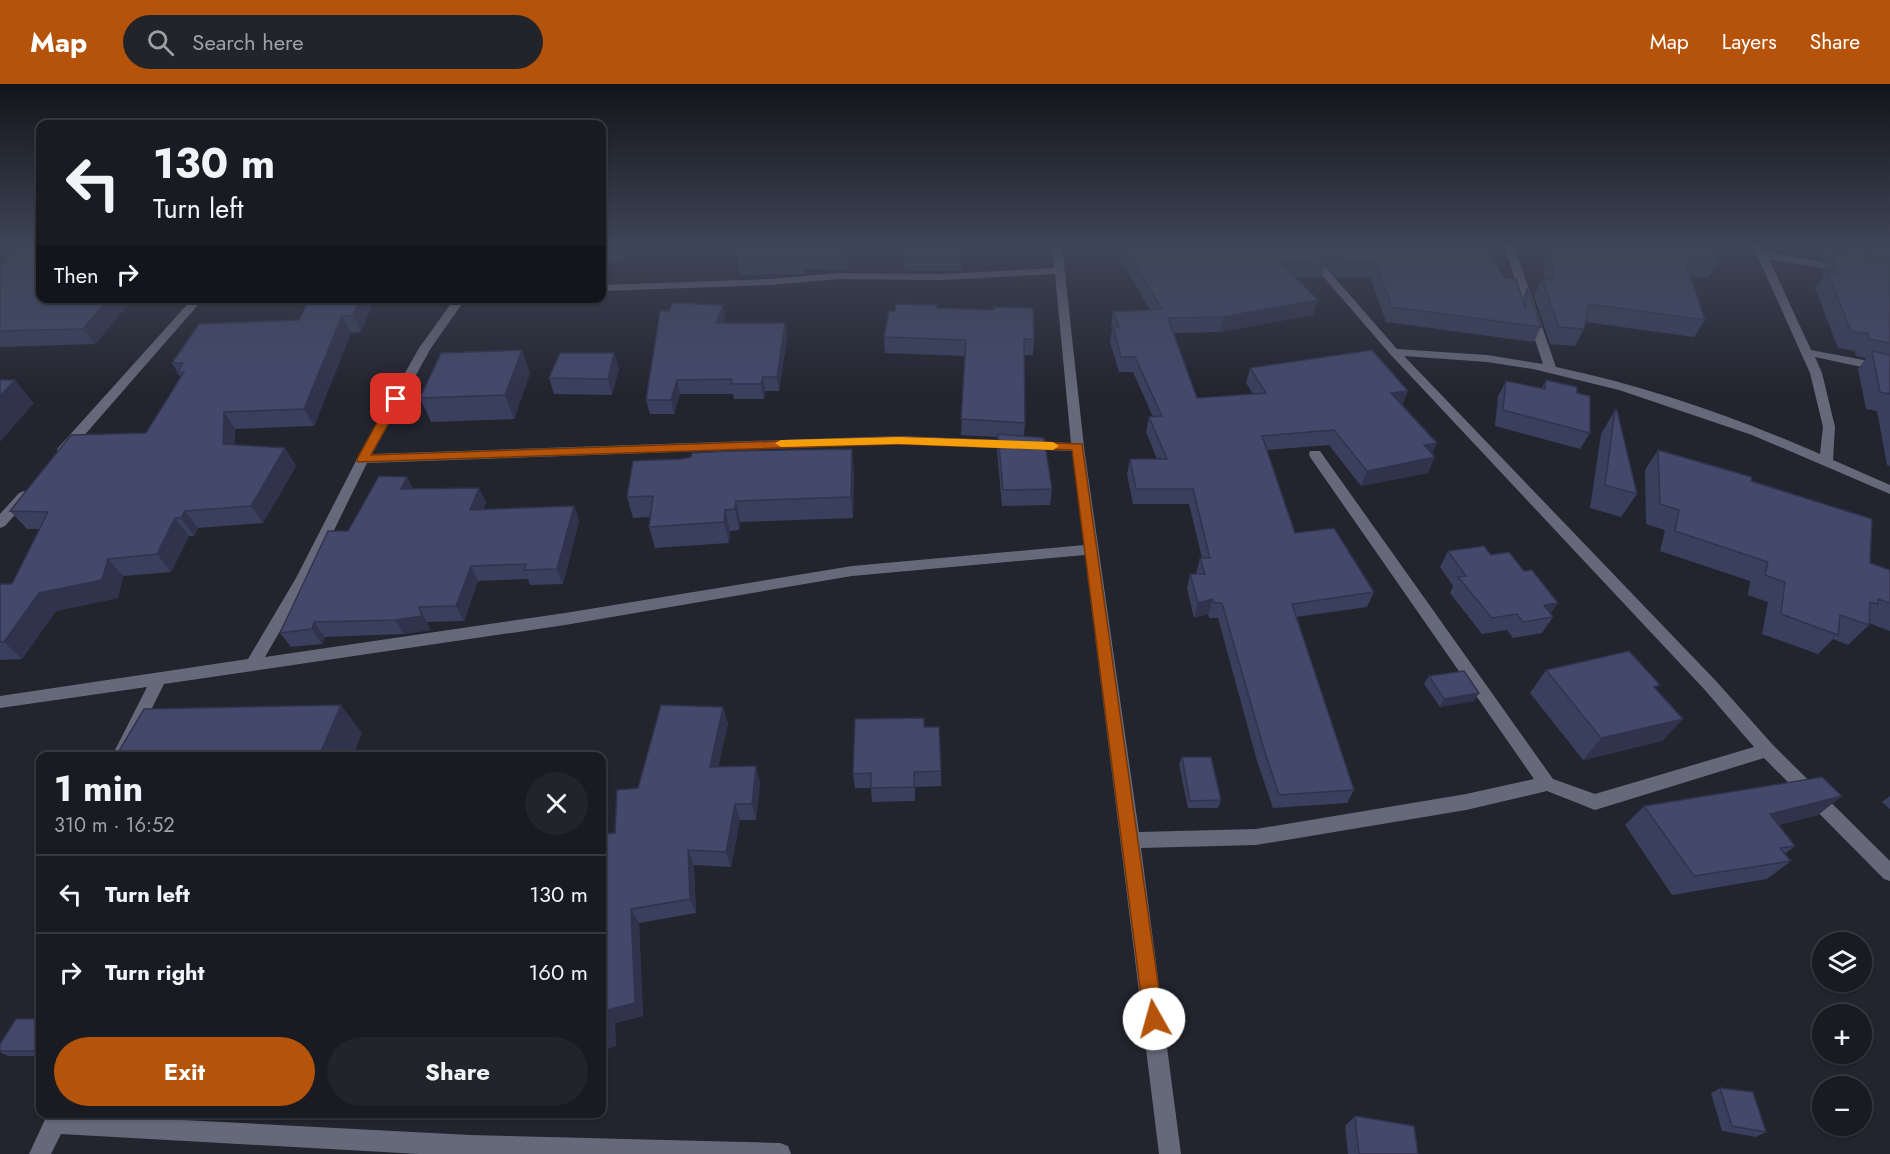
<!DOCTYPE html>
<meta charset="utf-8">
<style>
body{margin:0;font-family:Jost,sans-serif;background:#23242a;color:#f1f3f6;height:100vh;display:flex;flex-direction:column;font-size:22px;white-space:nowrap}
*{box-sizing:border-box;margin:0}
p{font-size:20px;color:#9fa1a5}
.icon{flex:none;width:33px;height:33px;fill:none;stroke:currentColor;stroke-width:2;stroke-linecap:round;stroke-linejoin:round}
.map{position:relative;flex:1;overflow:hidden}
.drawer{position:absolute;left:36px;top:668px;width:570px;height:366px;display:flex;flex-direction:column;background:#1a1b22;border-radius:12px;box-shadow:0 2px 4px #0004,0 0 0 2px #383940}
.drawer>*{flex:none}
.hud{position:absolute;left:36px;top:36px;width:570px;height:183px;border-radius:12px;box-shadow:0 2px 4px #0004,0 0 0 2px #383940;background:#1a1b22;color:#f1f3f6;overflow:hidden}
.controls{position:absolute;left:1812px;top:848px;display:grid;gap:12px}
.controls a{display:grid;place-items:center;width:60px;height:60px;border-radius:50%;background:#1a1b22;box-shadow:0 2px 4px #0004,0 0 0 2px #383940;font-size:30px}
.pin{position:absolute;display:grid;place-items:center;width:51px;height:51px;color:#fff;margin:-26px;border-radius:12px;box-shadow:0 3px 9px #0006}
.me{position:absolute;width:66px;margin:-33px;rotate:353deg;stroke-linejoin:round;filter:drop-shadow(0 0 4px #0008)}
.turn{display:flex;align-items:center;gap:21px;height:126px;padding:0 18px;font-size:27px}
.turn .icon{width:78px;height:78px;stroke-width:2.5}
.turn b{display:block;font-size:42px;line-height:51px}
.then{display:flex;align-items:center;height:57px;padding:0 18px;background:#0003;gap:12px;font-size:22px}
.round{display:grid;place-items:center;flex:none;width:63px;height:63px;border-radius:32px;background:#23242a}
.overview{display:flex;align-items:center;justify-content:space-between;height:102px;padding:0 18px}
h1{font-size:36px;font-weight:700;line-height:45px}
.cta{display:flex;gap:12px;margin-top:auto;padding:12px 18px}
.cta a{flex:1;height:69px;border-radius:36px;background:#b45309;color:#fff;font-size:24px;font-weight:700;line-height:69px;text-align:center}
.cta a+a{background:#23242a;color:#f1f3f6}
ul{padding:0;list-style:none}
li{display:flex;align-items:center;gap:18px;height:78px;padding:0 18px;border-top:2px solid #383940}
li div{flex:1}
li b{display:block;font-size:22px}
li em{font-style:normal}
header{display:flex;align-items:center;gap:36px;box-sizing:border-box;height:84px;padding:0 30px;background:#b45309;color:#fff}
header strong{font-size:28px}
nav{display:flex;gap:33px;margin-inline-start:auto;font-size:21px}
.search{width:420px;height:54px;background:#23242a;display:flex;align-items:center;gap:15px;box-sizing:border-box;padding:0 21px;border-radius:33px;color:#9fa1a5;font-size:22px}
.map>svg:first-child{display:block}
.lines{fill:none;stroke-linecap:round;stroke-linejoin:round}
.minor{fill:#66697a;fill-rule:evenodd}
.wall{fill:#3a3f5d}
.shaded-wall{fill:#30334c}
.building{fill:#44496c;stroke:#30334c;stroke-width:1.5}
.route{fill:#b45309;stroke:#753606;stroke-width:1.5}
.slow{fill:#f59e0b}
</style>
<header>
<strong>Map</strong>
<div class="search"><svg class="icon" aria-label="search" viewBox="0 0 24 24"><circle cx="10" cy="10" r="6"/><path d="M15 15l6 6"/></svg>Search here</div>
<nav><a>Map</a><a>Layers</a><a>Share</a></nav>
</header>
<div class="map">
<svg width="1890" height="1070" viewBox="0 0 1890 1070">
<rect width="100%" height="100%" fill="#22242e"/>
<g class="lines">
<!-- minor -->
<g class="minor">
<path d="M1052 162H1062L1084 363 1139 748 1256 745 1466 710 1534 695 1310 373 1309 370 1310 367H1320L1553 695 1595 710 1754 663 1704 605 1390 270 1297 162H1307L1397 265 1487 271 1543 280 1504 162H1514L1556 283C1647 302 1735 333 1820 370L1823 343 1810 289 1753 162H1763L1766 168 1850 183 1851 185 1846 188 1769 175 1811 266 1890 281V289L1815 273 1822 289 1835 343 1833 376 1890 401V410L1752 351 1619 306 1533 285 1487 278 1404 272 1716 597 1773 661 1890 777V797L1884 795 1764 674 1595 726 1547 707 1466 726 1256 761 1141 764 1181 1070H1159L1085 471 852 492 565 541 164 600 128 672H112L147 603 0 624V612L248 575 296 494 357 375 419 264 455 214H466L431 264 372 370 899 352 1071 359 1055 190 941 196 838 195 770 201 602 207V201L770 195 838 189 941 190 1054 184ZM899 360 1072 367 1084 461 852 482 565 529 265 573 310 495 367 379Z"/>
<path d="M193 214H204L68 370H58L57 367 58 364Z"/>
<path d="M24 407 29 409 31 412 29 415 5 442 0 444V430L19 409Z"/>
<path d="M48 1029 470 1051 780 1059 788 1062 791 1070H419L61 1050 51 1070H29Z"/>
</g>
</g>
<!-- wall -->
<g class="wall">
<path d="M602 162H630L622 179 602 178Z"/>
<path d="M695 162H851L847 186 805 185V190L740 191 738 176 739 170H709L708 163H696Z"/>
<path d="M903 162 961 172V187H905Z"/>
<path d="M1111 162H1487L1504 194 1522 215 1527 204 1541 243 1534 258 1386 238 1370 193H1337L1325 180 1321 193H1296L1313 231 1219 248 1174 249 1197 314 1253 310 1246 299 1250 284 1408 307 1402 321 1437 359 1432 370 1428 389 1361 402 1329 361 1267 366 1295 449 1374 508 1367 523 1296 533 1354 706 1347 719 1273 724 1257 677 1218 534H1209L1208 530 1194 534 1187 505 1190 490H1196L1200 474H1202L1189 420H1133L1127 390 1130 375H1157L1146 348 1149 333H1153L1133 288H1119L1110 258 1112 246 1111 243 1113 228 1150 226 1118 171H1116Z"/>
<path d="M1543 162H1718L1721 168 1717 175 1718 178 1708 194 1691 192 1705 236 1694 253 1586 238 1584 245 1575 262 1550 260 1534 212 1542 195H1544Z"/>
<path d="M1818 162H1890V382L1887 381 1877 327 1866 325 1858 285 1866 274 1856 272 1855 267 1838 264 1815 204 1823 194 1822 186 1828 177 1820 175Z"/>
<path d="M0 183 40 214H131L125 222 126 223 95 260 0 263Z"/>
<path d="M375 214 361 248 351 249 314 342 235 345V361L285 364 296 382 263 439 198 444 194 452H189L171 488 123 492 118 514 56 527 22 575 0 576V500H12L39 445H27L10 427 146 349 181 294 172 279 299 236Z"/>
<path d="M937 225 1034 255 1033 271H1025V339L1024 352 1052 405 1050 421 1002 422 997 366V353L961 351 965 272 885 269 884 253Z"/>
<path d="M726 235 725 239H785L787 254 779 307H765L764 315H734L733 310H680L674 330H650L646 316Z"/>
<path d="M614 269 619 285 612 311 554 310 549 294Z"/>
<path d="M530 289 514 335 431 338 420 314Z"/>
<path d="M1546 296 1577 309 1590 349 1580 365 1495 342 1498 312 1506 297 1542 304Z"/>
<path d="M1615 326 1637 410 1621 433 1590 424 1601 350Z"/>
<path d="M1658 366 1751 397 1870 479 1890 486V547L1869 539V541L1848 561 1833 555 1818 570 1762 550 1768 518 1748 511 1750 497 1660 467 1665 446 1646 440 1645 386Z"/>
<path d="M854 386 853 434 740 438 739 446 730 447 729 459 655 464 649 443 650 433 633 434 627 413Z"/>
<path d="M413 405 486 418 483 426 574 422 579 437 563 500 530 501 528 495 478 497 464 537 427 538 430 546 404 550 325 553 322 560 291 563 280 549 348 447Z"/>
<path d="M1448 467 1491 471 1524 487 1558 519 1550 530 1553 533 1542 549 1513 554 1507 546 1482 550 1450 509 1453 502 1440 483Z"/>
<path d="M1546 586 1656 605 1683 635 1662 657 1583 676 1530 609Z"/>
<path d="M1429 592 1479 609 1474 617 1440 623 1424 600Z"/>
<path d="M723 623 728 640 718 683 760 698 756 736H740L731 783 694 781 696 829 639 839 643 932 615 939 616 962 602 966V750L615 749 638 704Z"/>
<path d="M924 643 941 687V702L915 703V717L872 718 871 704H855L853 690Z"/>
<path d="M1182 673 1221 716 1218 724H1188L1179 680Z"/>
<path d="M1890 712V725L1882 718Z"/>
<path d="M1644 722 1818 731 1779 741 1795 762 1785 770 1791 777 1767 795 1672 811 1625 741Z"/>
<path d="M40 935V972H8L0 968V960Z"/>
<path d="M1720 1004 1766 1048 1756 1053 1722 1047 1711 1009Z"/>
<path d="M1355 1032 1418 1070H1348L1345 1042Z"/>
</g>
<!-- shaded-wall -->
<g class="shaded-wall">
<path d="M619 162H630L622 179 619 163Z"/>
<path d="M847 162H851L847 186 846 171Z"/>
<path d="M804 171 805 185V190L803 175Z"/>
<path d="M109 214H131L125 222 126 223 95 260 83 245Z"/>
<path d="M360 214H375L361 248 353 231Z"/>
<path d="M1318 216 1313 231 1219 248 1223 233Z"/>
<path d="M723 221 726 235 719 253 716 239Z"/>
<path d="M342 232 351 249 314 342 304 325Z"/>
<path d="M785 239 787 254 779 307 777 293Z"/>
<path d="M522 266 530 289 514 335 505 311Z"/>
<path d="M614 269 619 285 612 311 608 295Z"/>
<path d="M763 293 765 307 764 315 761 300Z"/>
<path d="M15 296 34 319 0 358V312Z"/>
<path d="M677 296 680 310 674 330 671 316Z"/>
<path d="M1408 307 1401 322 1391 309Z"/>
<path d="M224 328 235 345V378L223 360Z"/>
<path d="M1437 359 1430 374 1424 361Z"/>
<path d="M285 364 296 382 263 439 251 422Z"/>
<path d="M852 365 854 386 853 434 851 413Z"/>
<path d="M1435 373 1428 389 1361 402 1367 387Z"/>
<path d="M407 393 415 408 401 405Z"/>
<path d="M479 404 486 418 477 441 470 426Z"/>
<path d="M736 417 740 438 739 446 735 425Z"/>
<path d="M574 422 579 437 563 500 557 485Z"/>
<path d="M725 426 730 447 729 459 724 438Z"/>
<path d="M185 427 198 444 194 452 181 434Z"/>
<path d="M175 434 189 452 171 488 157 470Z"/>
<path d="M108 475 123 492 118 514 56 527 22 575 4 558 39 509Z"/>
<path d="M471 482 478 497 464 537 456 522Z"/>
<path d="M1213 515 1208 530 1194 534 1198 519Z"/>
<path d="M1558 519 1547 534 1544 521Z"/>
<path d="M419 523 427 538 430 546 404 550 395 536Z"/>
<path d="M314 538 325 553 322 560 312 545Z"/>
<path d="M1479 609 1474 617 1440 623 1444 615Z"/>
<path d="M341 621 362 649 353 672H319Z"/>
<path d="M723 623 728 640 715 699 710 683Z"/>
<path d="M1683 635 1662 657 1583 676 1601 654Z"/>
<path d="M756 682 760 698 756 736 752 720Z"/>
<path d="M1842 712 1818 731 1748 749 1770 730Z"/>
<path d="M735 720 740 736 731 783 726 768Z"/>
<path d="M688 766 694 781 696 829 690 815Z"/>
<path d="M631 825 639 839 643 932 615 939 616 962 602 966V951L607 926Z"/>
</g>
<!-- building -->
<g class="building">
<path d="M23 162H40V214H109L83 245 0 247V183Z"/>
<rect x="602" y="162" width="17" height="1"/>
<path d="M741 162H847L846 171H804L803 175 738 176Z"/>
<path d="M904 162H960L961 172 904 173Z"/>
<path d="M1123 162H1310L1326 179H1281L1318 216 1223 233 1168 234 1197 314 1266 309 1250 284 1372 266 1408 307 1391 309 1437 359 1424 361 1435 373 1367 387 1334 346 1262 352 1295 449 1334 444 1374 508 1292 520 1354 706 1279 711 1263 662 1222 519H1214L1213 515 1198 519 1190 490H1205L1200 474H1210L1193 405H1136L1130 375H1167L1149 333 1162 332 1135 273H1121L1113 243H1119L1113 228 1162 225Z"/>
<path d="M1327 162H1487L1504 194 1516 195 1526 226 1527 204 1541 243 1392 223 1375 179H1342Z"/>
<path d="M1552 162H1718L1721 168 1713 167 1718 178 1684 174 1705 236 1589 220 1584 245 1559 243 1542 195 1553 196Z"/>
<path d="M1848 162H1890V169Z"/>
<path d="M1833 170 1890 179V259L1869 255 1868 250 1851 247 1827 187 1836 189Z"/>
<path d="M310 214H360L353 231 342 232 304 325 224 328 223 360 285 364 251 422 185 427 181 434H175L157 470 108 475 102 496 39 509 4 558H0V500H12L48 428 10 427 71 351 146 349 184 288 177 289 183 279H172L199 240 299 236Z"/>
<path d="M673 219 723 221 716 239H785L777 293H763L761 300H731L732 295 677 296 671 316H646L660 227H669Z"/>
<path d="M896 220 937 221 936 224 994 226 993 223 1033 224 1034 255H1024L1025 339 961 335 966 256 884 253 889 227H895Z"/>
<path d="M522 266 505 311 420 314 441 269Z"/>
<path d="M1872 267 1890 271V310L1880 308Z"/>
<path d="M560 269H614L608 295 549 294Z"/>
<path d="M0 296H15L0 312Z"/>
<path d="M1546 296 1577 303V309L1590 312V349L1503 326 1506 297 1545 305Z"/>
<path d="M1615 326H1617L1637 410 1605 401Z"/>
<path d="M998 350 1044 354 1052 405 1003 406Z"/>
<path d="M852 365 851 413 736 417 735 425 725 426 724 438 649 443 653 412 627 413 633 377 680 375 691 373 692 369 730 367Z"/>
<path d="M1658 366 1752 393 1751 397 1872 435 1870 479 1890 486V519L1878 515V520L1870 518 1869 541 1840 531 1838 551 1781 530 1785 498 1765 491 1768 478 1675 447 1679 426 1660 420Z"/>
<path d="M379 392 407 393 401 405 479 404 470 426 574 422 557 485 524 486 526 480 471 482 456 522 419 523 422 532 395 536 314 538 312 545 280 549 328 447H348Z"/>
<path d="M1484 462 1491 471 1509 468 1524 487 1532 486 1558 519 1544 521 1553 533 1523 538 1517 530 1492 534 1458 493 1466 492 1448 467Z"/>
<path d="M1629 567 1660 601 1654 603 1683 635 1601 654 1546 586Z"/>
<path d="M1464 587 1479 609 1444 615 1429 592Z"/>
<path d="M341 621 319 672H116L144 625Z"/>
<path d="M661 621 723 623 710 683 756 682 752 720H735L726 768 688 766 690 815 631 825 635 919 607 926 608 950 602 951V750L615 749 617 706 638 704Z"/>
<path d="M924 634V643H939L941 687 914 688V703L871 704V689L853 690 855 635Z"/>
<path d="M1182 673H1211L1221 716 1190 717Z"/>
<path d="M1822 693 1842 712 1770 730 1795 762 1780 764 1791 777 1694 792 1644 722Z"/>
<path d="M16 935H40V967H0V960Z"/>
<path d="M1720 1004 1753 1008 1766 1048 1732 1042Z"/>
<path d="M1355 1032 1414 1042 1418 1070H1359Z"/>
</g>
<!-- sky -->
<linearGradient id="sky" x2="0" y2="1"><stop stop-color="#131419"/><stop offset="0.52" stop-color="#3e4557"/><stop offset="1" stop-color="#3e4557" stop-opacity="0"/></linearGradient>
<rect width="1890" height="311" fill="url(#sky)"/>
<!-- route -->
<path class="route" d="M396 312 402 315 371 371 899 353 1082 360 1163 935 1160 942 1154 945 1147 942 1144 935 1072 366 899 360 358 378 357 375 390 315Z"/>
<!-- slow -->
<path class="slow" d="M899 353 1053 358 1059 362 1053 366 899 360 781 363 775 359 781 356Z"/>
</svg>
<div class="controls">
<a><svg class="icon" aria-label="layers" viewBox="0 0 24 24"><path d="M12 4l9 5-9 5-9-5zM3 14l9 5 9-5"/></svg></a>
<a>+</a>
<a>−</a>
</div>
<div class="pin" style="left:396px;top:315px;background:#d93025"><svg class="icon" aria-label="arrive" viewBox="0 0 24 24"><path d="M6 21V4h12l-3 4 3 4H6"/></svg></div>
<svg class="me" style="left:1154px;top:935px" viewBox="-20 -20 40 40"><circle r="19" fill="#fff"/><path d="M0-13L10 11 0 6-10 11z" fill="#b45309"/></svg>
<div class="hud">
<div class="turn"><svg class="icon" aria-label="left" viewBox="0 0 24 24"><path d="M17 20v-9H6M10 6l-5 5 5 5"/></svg><div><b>130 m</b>Turn left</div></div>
<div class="then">Then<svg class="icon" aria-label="right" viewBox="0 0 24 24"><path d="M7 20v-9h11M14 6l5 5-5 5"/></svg></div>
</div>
<section class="drawer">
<div class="overview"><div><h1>1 min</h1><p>310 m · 16:52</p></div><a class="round"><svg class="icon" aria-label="close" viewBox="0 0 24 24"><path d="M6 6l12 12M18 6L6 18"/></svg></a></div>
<ul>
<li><svg class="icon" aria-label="left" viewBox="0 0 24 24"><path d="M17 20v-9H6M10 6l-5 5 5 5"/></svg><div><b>Turn left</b></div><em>130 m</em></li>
<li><svg class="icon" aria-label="right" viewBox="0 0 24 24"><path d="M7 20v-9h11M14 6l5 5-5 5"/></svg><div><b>Turn right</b></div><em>160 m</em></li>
</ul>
<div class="cta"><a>Exit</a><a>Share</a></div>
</section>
</div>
